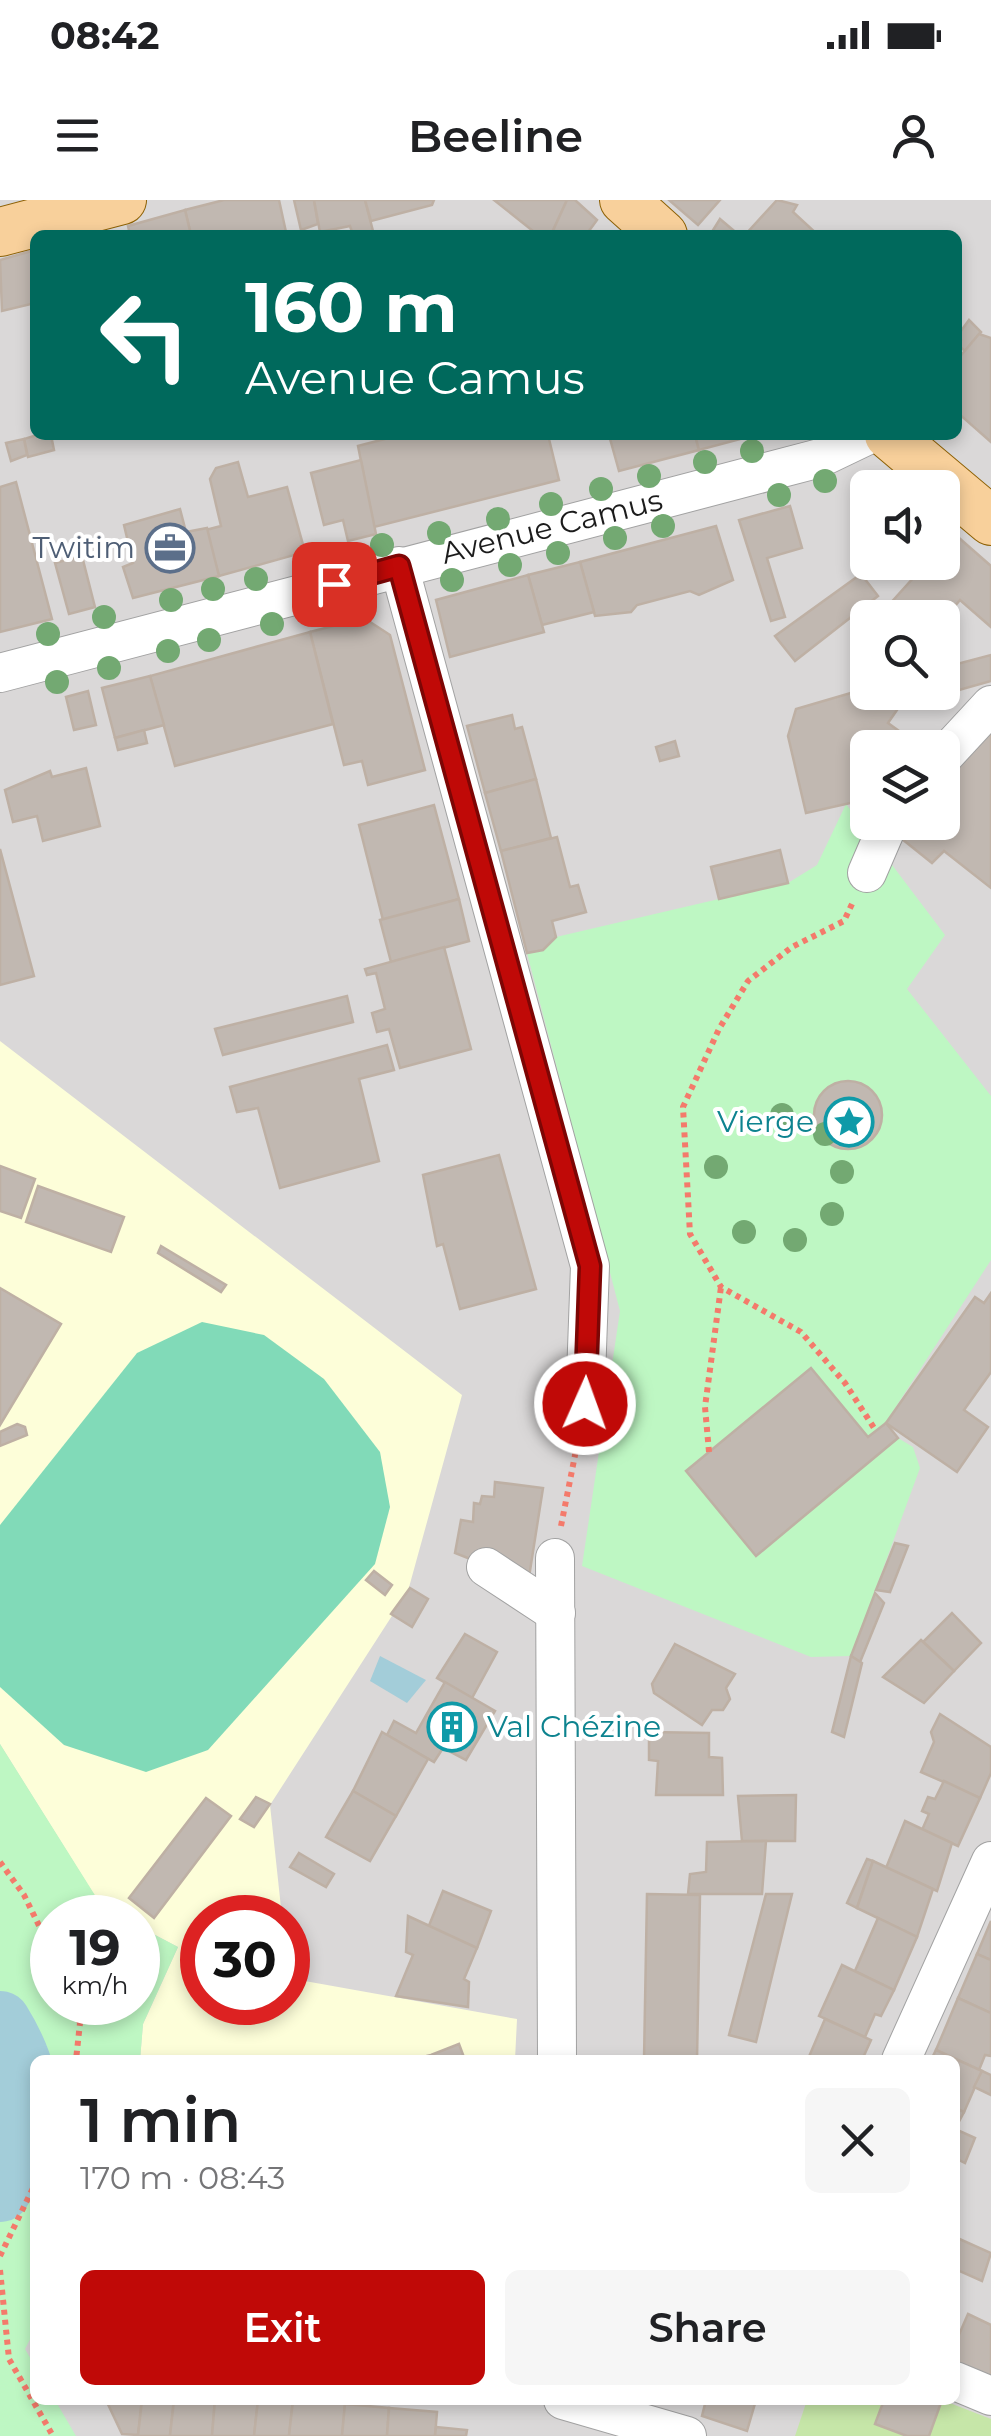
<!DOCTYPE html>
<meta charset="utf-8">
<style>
body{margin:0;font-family:Montserrat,sans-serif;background:#f6f6f6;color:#202124;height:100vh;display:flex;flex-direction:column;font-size:38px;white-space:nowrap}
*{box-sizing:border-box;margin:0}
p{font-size:32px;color:#757577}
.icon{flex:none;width:55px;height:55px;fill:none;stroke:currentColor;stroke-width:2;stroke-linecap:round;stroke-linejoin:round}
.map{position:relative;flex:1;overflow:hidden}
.panel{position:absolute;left:30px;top:1855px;width:930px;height:350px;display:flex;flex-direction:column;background:#fff;border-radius:15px;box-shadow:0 5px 15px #0003}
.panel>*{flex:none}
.banner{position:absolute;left:30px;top:30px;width:932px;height:210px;border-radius:15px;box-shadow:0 5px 15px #0003;background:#00695c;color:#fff;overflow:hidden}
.controls{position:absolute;left:850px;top:270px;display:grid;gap:20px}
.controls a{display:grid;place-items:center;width:110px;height:110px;border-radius:15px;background:#fff;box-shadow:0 5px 15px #0003;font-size:50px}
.speed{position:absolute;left:30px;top:1695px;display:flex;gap:20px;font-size:50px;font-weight:700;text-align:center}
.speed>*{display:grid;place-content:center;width:130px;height:130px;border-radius:50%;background:#fff;box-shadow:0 5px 15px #0003;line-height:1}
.speed small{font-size:25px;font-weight:400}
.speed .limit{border:15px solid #d22;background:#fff;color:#111}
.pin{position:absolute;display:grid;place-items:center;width:85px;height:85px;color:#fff;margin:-42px;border-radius:20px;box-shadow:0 5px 15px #0006}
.me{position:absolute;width:110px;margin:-55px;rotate:2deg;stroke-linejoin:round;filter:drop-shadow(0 0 8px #0008)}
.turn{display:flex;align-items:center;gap:35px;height:210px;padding:0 50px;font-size:45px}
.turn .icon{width:130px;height:130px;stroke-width:2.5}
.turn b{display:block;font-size:70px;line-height:85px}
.round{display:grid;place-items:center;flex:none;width:105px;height:105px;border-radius:15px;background:#f6f6f6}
.overview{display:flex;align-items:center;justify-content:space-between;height:170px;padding:0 50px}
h1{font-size:60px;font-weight:600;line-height:75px}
.action{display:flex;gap:20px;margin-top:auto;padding:20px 50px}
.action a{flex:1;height:115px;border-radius:15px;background:#c00907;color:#fff;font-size:40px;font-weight:600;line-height:115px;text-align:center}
.action a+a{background:#f6f6f6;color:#202124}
.status{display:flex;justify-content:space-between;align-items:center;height:70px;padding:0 50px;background:#fff;direction:ltr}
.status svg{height:28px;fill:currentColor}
header{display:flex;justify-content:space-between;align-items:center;height:130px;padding:0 50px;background:#fff;font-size:45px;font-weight:600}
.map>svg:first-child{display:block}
.residential{fill:#dad8d8;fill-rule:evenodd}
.education{fill:#fdfed9}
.grass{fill:#c6e6a8}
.park{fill:#bef7c3}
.pitch{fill:#81dab8}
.water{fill:#a3cdd9}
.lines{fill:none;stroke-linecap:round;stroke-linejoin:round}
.river{stroke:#a3cdd9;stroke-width:62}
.building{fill:#c1b8b1;stroke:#beb0a4;stroke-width:2.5}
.minor-casing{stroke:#a2a2a2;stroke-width:40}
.major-casing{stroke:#8e6105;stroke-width:50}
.path{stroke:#f47a6b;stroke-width:6;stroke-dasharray:5 5;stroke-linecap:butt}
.minor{stroke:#fff;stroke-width:38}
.major{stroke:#f8d09b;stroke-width:48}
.tree{fill:#73a972}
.route-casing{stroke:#7d0605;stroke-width:25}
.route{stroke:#c00907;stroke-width:18}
.labels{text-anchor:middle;stroke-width:8;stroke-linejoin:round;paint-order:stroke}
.street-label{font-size:30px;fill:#1b1b1b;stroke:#fff}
.service-label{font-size:30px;fill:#4e5e75;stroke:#fff;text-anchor:end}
.culture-label{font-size:30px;fill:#0d838f;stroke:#fff;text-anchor:end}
</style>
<div class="status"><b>08:42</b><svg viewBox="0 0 49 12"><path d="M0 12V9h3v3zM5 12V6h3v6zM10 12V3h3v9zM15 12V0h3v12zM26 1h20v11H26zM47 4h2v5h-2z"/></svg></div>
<header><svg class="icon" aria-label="menu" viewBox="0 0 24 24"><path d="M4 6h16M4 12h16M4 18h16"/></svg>Beeline<svg class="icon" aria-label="person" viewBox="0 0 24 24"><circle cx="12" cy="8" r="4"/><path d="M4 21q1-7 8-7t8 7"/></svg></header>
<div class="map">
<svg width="991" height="2236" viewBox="0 0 991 2236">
<rect width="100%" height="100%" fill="#ede9e1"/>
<!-- residential -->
<path class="residential" d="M0 0H991V2236H0ZM35 35H958V235H35ZM868 288H942V362H868ZM868 418H942V492H868ZM868 548H942V622H868ZM52 1718H138V1802H52ZM202 1718H288V1802H202ZM35 1860H955V2200H35Z"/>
<!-- education -->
<path class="education" d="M0 841 462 1195 408 1391 270 1605 282 1717 202 1718V1802H288V1778L517 1819 515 1860H140L143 1824 178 1747 138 1726V1718L120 1717 103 1709 0 1544Z"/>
<!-- grass -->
<g class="grass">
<path d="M807 2200H884L875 2224 907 2236H795Z"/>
<path d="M942 2200 991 2219V2236H929Z"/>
</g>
<!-- park -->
<g class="park">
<path d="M846 604 945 735 907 789 991 896V1060L886 1222 898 1238 913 1247 920 1268 851 1456 811 1457 582 1366 620 1111 527 753 543 749 556 737 788 683 817 665Z"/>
<path d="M0 1544 103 1708 120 1717 52 1718V1802H138V1726L178 1747 143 1824 140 1860H35V2130L25 2149 35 2166V2200H55L76 2236H0Z"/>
</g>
<!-- pitch -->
<path class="pitch" d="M202 1122 264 1135 324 1179 380 1252 390 1307 375 1364 208 1550 146 1572 64 1545 0 1487V1325L137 1153Z"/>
<!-- water -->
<path class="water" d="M380 1456 426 1480 407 1503 370 1481Z"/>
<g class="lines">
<!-- river -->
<path class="river" d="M0 1822C37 1882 39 1932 0 1991"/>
</g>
<!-- building -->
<g class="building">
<path d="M224 0H279L286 32 191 35 185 10Z"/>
<path d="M294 0H314L318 24 301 30Z"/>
<path d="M314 0H365L374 35H353L350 26 320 32Z"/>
<path d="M365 0H434L432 5 371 21Z"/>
<path d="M494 0H567L551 35H538Z"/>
<path d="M567 0H575L597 20 586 35H551Z"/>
<path d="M669 0H720L698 25Z"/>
<path d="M777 0 797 5 793 12 818 35H745Z"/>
<path d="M185 10 191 35H130L128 26Z"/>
<path d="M720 19 739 35H710Z"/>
<path d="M35 50V103L2 111 0 60Z"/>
<path d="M969 120 981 132 965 151 958 145 961 140 958 135Z"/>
<path d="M979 134 991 138V242L958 213V159Z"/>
<path d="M37 235H51L54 250 28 257 24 239Z"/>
<path d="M400 235H548L559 280 374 327 358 246Z"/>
<path d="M609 235H695L699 250 619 271Z"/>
<path d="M695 235H747L748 237 699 250Z"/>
<path d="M24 239 27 255 11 261 6 243Z"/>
<path d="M361 260 376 334 348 341 343 320 324 325 311 273Z"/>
<path d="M238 262 248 297 287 287 305 352 219 376 206 330 221 326 210 279 216 268Z"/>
<path d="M892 279 901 288H868V322L858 294 861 287Z"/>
<path d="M16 282 52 419 0 432V287Z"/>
<path d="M790 306 802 348 767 358 785 417 771 421 739 320Z"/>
<path d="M180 309 186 332 207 328 219 376 133 398 123 367 133 363 124 325Z"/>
<path d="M942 323 991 366V427L960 400 945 418H901L888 406 924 366 920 362H942Z"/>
<path d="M716 326 733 380 699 395 690 391 637 405 631 412 595 416 580 362Z"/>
<path d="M74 358 83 360 95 407 69 414 55 363Z"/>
<path d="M580 362 594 412 542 425 528 375Z"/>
<path d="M861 374 878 396 795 461 775 436Z"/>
<path d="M528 375 544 432 450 457 436 400Z"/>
<path d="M364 418 390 435 425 570 368 585 362 561 344 565 310 432Z"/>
<path d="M310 432 333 524 175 566 150 476Z"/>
<path d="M991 455V481L899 507 895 492H942V468Z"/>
<path d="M150 476 164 525 115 538 102 488Z"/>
<path d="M868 488V492H895L899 507 888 523 899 531 892 548H868V599L806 613 788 536 796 509Z"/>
<path d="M88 491 96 525 74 530 66 497Z"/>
<path d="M512 515 515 529 522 527 536 579 485 593 467 526Z"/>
<path d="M991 525V688L944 651 932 663 897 635 907 622H942V581Z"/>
<path d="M144 530 147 543 118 550 115 538Z"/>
<path d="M675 541 679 556 660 561 656 547Z"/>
<path d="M86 568 100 626 43 641 37 616 13 622 5 590 50 571 52 577Z"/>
<path d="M536 579 551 638 501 651 485 593Z"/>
<path d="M434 605 459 699 383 720 359 625Z"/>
<path d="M557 637 570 687 578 685 586 712 552 721 556 737 543 750 527 753 501 651Z"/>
<path d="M0 649 34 776 0 785Z"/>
<path d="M780 650 788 683 719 699 711 667Z"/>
<path d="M459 699 469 741 391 762 380 720Z"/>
<path d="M444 747 471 849 400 868 389 829 377 832 372 813 385 809 376 773 367 775 365 769Z"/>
<path d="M347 796 353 822 223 855 215 829Z"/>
<path d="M387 845 394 870 359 879 379 961 280 988 258 908 237 912 230 887Z"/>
<circle cx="848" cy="915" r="34"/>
<path d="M499 955 536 1089 460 1109 443 1044 437 1046 423 975Z"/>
<path d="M0 966 35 979 21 1018 0 1011Z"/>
<path d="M38 986 124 1017 111 1052 26 1022Z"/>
<path d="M161 1046 226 1085 221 1092 158 1053Z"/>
<path d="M0 1088 61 1124 0 1225Z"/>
<path d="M991 1093V1172L964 1210 988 1227 957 1272 886 1223 975 1097 984 1103Z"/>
<path d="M811 1168 868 1237 886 1223 898 1238 756 1356 686 1271Z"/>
<path d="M17 1224 25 1227 27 1235 0 1246V1232Z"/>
<path d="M495 1282 543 1288 529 1377 508 1374 455 1353 461 1320 473 1322 474 1303 480 1304 482 1296 494 1297Z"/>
<path d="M895 1343 908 1346 890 1392 876 1390Z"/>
<path d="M374 1371 392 1385 385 1395 366 1380Z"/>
<path d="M410 1388 428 1399 412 1427 391 1414Z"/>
<path d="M875 1393 884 1403 860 1462 851 1456Z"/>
<path d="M952 1413 981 1443 954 1471 923 1442Z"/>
<path d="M465 1434 497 1452 472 1498 437 1478Z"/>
<path d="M921 1440 954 1471 924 1503 883 1477Z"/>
<path d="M675 1444 735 1474 726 1488 730 1499 723 1510H712L702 1525 654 1493 652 1484Z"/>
<path d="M851 1456 862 1463 844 1537 832 1532Z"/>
<path d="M445 1482 495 1511 466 1560 443 1548 434 1562 387 1535 394 1521 416 1533Z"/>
<path d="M940 1514 991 1547V1573L980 1598 921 1572 934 1542 931 1532Z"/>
<path d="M382 1532 428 1559 396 1616 353 1591Z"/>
<path d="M649 1532 709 1533V1557L722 1558 723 1595H656L658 1561 649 1560Z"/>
<path d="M944 1581 980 1598 958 1646 922 1630 929 1614 922 1611 928 1597 935 1599Z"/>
<path d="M353 1591 396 1616 370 1661 326 1637Z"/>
<path d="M796 1595 795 1641H742L738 1596Z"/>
<path d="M256 1597 270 1604 254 1627 240 1619Z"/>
<path d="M206 1598 231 1616 154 1718 129 1698Z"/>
<path d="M905 1621 952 1643 937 1691 886 1668Z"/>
<path d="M766 1641 762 1694H688L690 1674 706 1672 707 1642Z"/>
<path d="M299 1653 334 1674 326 1687 290 1667Z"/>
<path d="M867 1659 873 1661 857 1708 847 1703Z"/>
<path d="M873 1661 933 1689 917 1737 857 1708Z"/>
<path d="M443 1691 491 1711 477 1748 428 1728Z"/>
<path d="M647 1694 700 1695 697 1860H644Z"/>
<path d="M766 1694H792L756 1842 729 1835Z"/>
<path d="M408 1716 477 1748 464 1779 469 1782 468 1807 396 1796 413 1755 406 1752Z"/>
<path d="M878 1718 917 1737 894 1790 855 1771Z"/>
<path d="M991 1721V1760L977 1754Z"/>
<path d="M977 1754 991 1760V1813L958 1798Z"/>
<path d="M842 1765 894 1790 881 1816 875 1814 865 1837 819 1816Z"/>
<path d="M958 1798 991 1813V1856L985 1855 979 1870 936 1850Z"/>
<path d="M825 1819 871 1840 862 1860 808 1859Z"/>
<path d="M459 1844 465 1860H410L431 1855Z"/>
<path d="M936 1850 982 1871 964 1912 955 1908V1860H931Z"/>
<path d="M982 1871 991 1875V1895L974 1887Z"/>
<path d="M955 1908 964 1912 955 1929 975 1938 965 1963 955 1958Z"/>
<path d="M955 2037 991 2053 982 2081 955 2069Z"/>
<path d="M968 2114 991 2125V2186L955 2170V2144Z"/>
<path d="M106 2200H142L138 2235 122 2234Z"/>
<path d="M142 2200H174L170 2236H138Z"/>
<path d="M174 2200H215L212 2236H170Z"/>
<path d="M215 2200H258L254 2236H212Z"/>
<path d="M258 2200H293L289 2236H254Z"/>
<path d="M293 2200 345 2204 342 2236H289Z"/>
<path d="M706 2200H756L747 2231 702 2216Z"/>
<path d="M884 2200H942L929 2236H907L875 2224Z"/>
<path d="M345 2204 389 2208 387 2236H342Z"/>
<path d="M389 2208 437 2212 435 2236H387Z"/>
<path d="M436 2227 467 2230 466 2236H435Z"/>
</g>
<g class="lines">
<!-- minor casing -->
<g class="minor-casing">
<g id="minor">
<path d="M399 366 590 1066 585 1204"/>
<path d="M0 473 820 258 868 235"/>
<path d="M942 558 991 505"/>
<path d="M867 673 889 622"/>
<path d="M555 1358 557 1860"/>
<path d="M486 1367 556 1413"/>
<path d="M901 1860 991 1661"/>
<path d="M955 2181 991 2196"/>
<path d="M563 2200 687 2236"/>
</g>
</g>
<!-- major casing -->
<g class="major-casing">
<g id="major">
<path d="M624 0 663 35"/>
<path d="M0 32 122 0"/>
<path d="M889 235 991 321"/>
</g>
</g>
<!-- path -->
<g class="path">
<path d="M852 704 844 721 792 747 748 781 719 829 683 907 690 1034 721 1087 801 1132 845 1183 876 1231"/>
<path d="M709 1252 705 1207 721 1087"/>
<path d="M561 1326 579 1235"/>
<path d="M0 1662 24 1695 52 1752"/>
<path d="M73 1802 80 1823 76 1860"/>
<path d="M0 2056 35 1984"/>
<path d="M0 2070 9 2159 53 2236"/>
</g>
<!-- minor -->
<use href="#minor" class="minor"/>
<!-- major -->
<use href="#major" class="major"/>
</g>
<!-- trees -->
<g class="tree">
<circle cx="752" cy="251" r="12"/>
<circle cx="705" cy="262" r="12"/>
<circle cx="649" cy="276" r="12"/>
<circle cx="825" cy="281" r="12"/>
<circle cx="601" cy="289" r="12"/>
<circle cx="779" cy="295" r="12"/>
<circle cx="551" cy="304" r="12"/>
<circle cx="498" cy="319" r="12"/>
<circle cx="663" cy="326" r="12"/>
<circle cx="439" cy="333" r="12"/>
<circle cx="615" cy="338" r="12"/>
<circle cx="382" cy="345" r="12"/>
<circle cx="558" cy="353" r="12"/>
<circle cx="317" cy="362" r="12"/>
<circle cx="510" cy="365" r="12"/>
<circle cx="256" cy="379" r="12"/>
<circle cx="452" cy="380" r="12"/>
<circle cx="213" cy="389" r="12"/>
<circle cx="171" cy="400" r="12"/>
<circle cx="334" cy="409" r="12"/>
<circle cx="104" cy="417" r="12"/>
<circle cx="272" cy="424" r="12"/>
<circle cx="48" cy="434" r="12"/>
<circle cx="209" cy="440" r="12"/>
<circle cx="168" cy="451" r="12"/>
<circle cx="109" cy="468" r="12"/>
<circle cx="57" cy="482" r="12"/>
<circle cx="782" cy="915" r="12"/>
<circle cx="825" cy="934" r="12"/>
<circle cx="716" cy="967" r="12"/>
<circle cx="842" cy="972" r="12"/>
<circle cx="832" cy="1014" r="12"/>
<circle cx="744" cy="1032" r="12"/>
<circle cx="795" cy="1040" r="12"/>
</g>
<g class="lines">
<!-- route casing -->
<g class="route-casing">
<path id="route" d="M334 384 399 366 590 1066 585 1204"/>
</g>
<!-- route -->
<use href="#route" class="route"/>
</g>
<!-- icons -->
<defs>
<g id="office-ring" transform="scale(2.5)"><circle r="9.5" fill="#fff" stroke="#5c6f8a" stroke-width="1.5"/><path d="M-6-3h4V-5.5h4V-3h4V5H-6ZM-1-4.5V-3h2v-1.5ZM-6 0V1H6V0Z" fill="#5c6f8a"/></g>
<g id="sight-ring" transform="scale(2.5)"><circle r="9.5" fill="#fff" stroke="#0f9aa8" stroke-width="1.5"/><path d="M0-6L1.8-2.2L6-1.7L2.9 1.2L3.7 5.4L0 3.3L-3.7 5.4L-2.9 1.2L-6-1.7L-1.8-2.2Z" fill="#0f9aa8"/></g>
<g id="building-ring" transform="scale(2.5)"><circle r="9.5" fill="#fff" stroke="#0f9aa8" stroke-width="1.5"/><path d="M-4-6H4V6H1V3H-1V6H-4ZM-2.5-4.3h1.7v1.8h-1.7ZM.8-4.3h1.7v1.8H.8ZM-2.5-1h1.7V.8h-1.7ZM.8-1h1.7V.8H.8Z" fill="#0f9aa8"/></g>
</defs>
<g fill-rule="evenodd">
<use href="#office-ring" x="170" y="348"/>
<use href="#sight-ring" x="849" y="922"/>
<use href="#building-ring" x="452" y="1527"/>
</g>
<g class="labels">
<!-- street labels -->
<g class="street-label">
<text transform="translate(552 327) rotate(-14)" y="10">Avenue Camus</text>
</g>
<!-- service labels -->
<g class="service-label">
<text x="135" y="358">Twitim</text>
</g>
<!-- culture labels -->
<g class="culture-label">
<text x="814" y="932">Vierge</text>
<text x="487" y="1537" text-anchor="start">Val Chézine</text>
</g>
</g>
</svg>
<div class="controls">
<a><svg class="icon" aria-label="sound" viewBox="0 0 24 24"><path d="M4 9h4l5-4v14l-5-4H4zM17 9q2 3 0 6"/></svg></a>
<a><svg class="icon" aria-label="search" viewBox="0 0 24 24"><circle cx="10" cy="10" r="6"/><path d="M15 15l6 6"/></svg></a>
<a><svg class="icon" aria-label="layers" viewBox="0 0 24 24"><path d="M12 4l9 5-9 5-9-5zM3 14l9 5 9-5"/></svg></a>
</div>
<div class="speed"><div>19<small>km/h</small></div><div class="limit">30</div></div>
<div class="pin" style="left:334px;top:384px;background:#d93025"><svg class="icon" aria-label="arrive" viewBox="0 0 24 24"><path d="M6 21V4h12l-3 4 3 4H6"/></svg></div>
<svg class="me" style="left:585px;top:1204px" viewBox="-20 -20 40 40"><circle r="17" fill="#c00907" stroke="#fff" stroke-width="3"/><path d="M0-11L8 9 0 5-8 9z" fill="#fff"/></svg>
<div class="banner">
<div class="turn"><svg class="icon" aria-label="left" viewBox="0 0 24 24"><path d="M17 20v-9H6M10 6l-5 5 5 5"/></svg><div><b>160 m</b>Avenue Camus</div></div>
</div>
<section class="panel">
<div class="overview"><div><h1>1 min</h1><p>170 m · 08:43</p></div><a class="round"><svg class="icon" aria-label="close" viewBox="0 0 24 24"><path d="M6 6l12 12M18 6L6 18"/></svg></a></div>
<div class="action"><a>Exit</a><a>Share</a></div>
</section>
</div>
